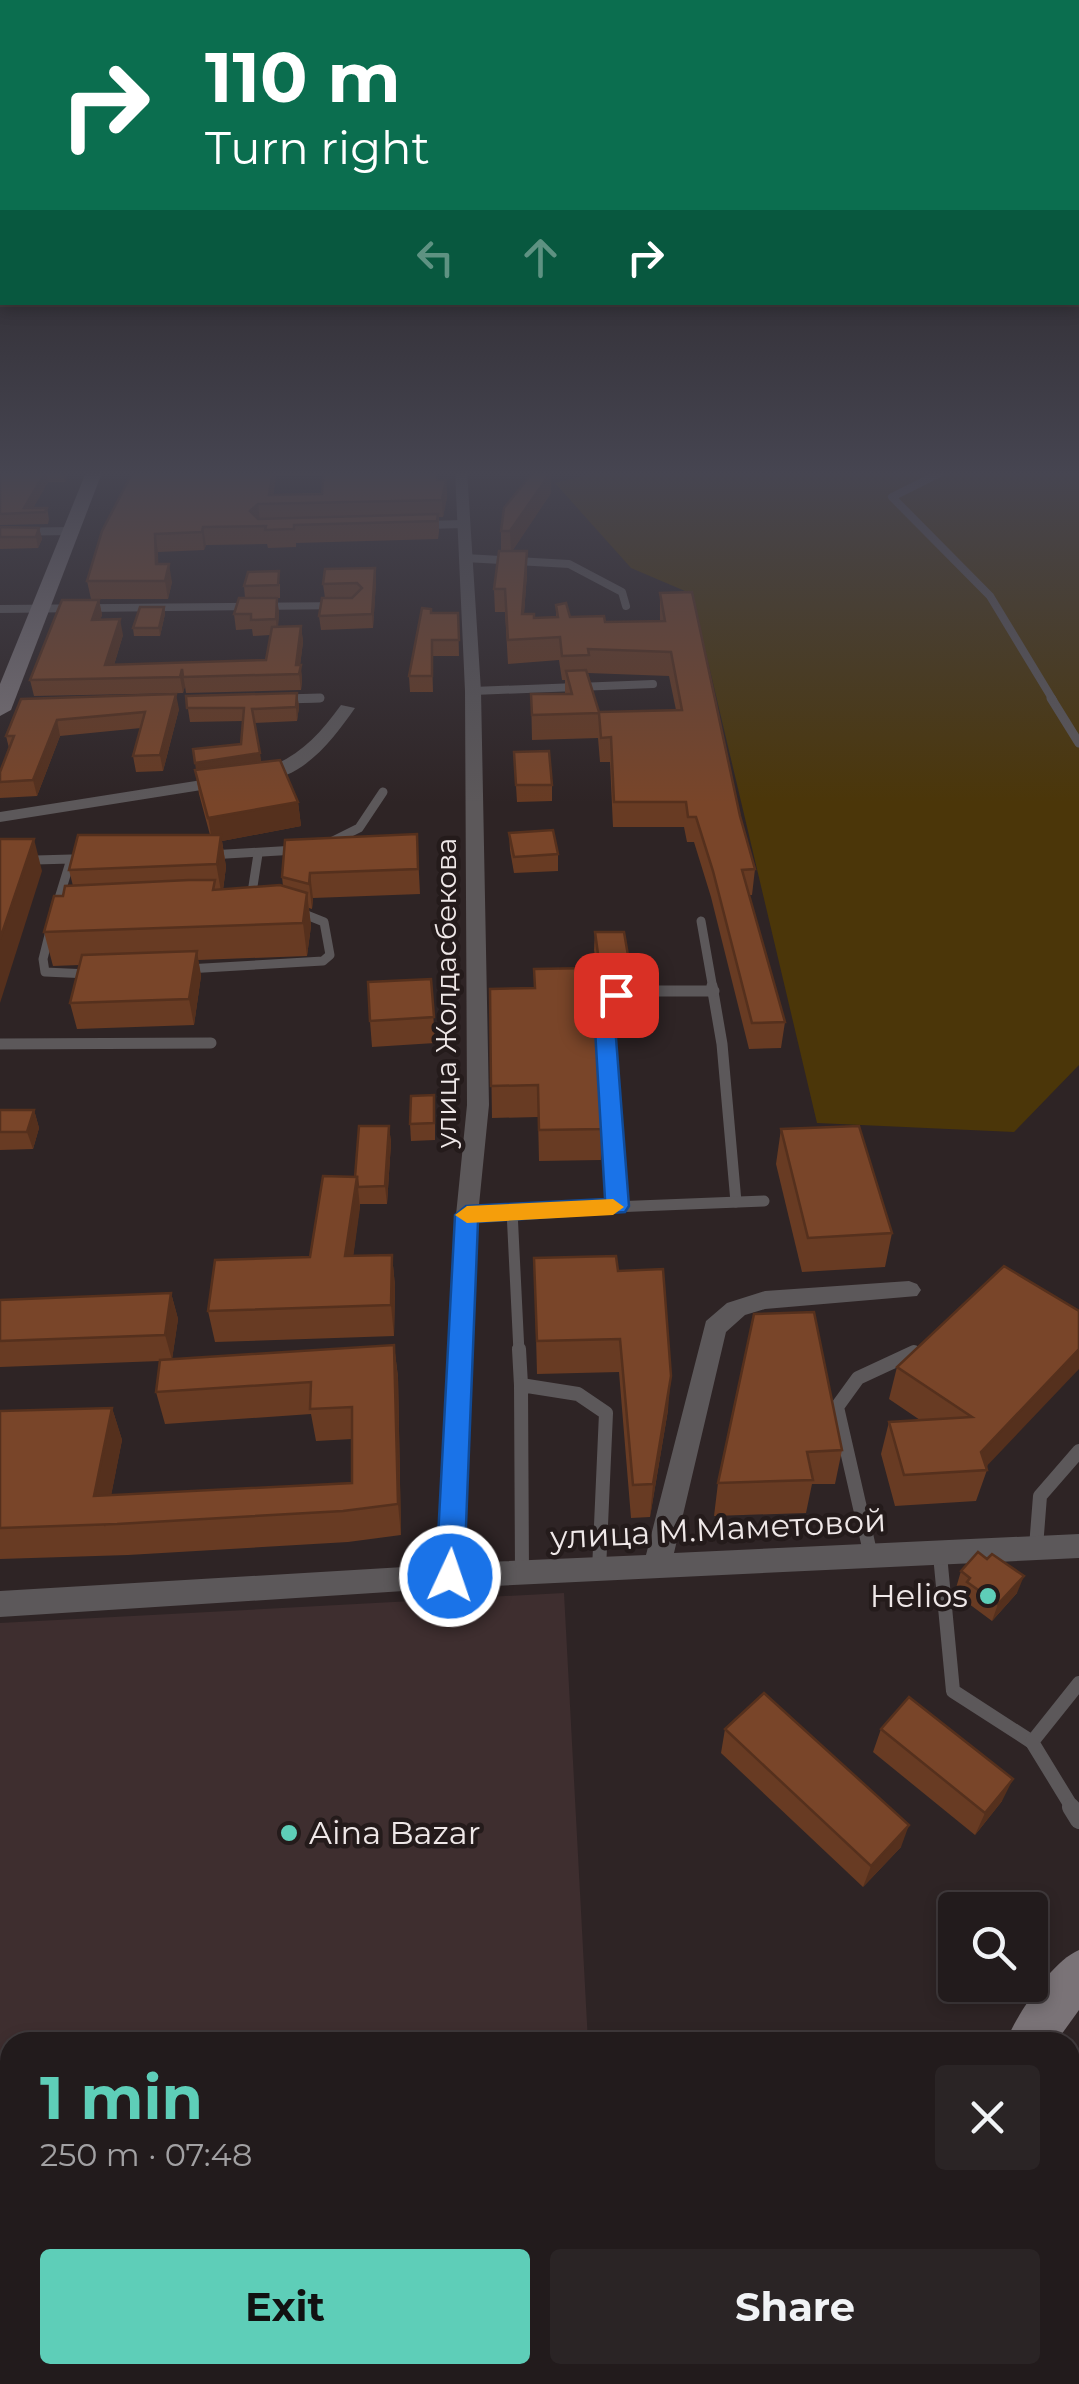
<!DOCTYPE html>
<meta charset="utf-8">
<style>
body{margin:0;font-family:Montserrat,sans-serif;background:#2a2425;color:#f1f3f6;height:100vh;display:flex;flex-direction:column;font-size:38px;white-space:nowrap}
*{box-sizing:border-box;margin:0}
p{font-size:32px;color:#a2a1a3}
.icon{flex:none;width:55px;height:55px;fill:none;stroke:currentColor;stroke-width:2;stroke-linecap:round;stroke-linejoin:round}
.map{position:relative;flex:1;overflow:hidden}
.details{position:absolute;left:0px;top:2032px;width:1080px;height:352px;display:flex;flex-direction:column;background:#221b1c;border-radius:30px 30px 0 0;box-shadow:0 5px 15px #0003,0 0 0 2px #3f393b}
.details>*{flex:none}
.banner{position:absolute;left:0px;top:0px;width:1080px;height:305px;box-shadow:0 5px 15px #0003,0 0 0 2px #3f393b;background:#0b6e4f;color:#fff;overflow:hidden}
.fabs{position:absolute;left:938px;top:1892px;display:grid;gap:20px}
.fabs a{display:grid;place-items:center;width:110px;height:110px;border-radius:10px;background:#221b1c;box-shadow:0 5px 15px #0003,0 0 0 2px #3f393b;font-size:50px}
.pin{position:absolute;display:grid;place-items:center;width:85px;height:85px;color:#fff;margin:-42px;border-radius:20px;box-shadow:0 5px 15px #0006}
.me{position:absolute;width:110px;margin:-55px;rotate:3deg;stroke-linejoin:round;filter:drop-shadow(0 0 8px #0008)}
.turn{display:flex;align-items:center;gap:35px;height:210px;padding:0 40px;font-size:45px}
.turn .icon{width:130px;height:130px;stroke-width:2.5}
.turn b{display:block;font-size:70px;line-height:85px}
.lanes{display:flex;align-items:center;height:95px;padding:0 40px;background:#0003;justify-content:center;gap:50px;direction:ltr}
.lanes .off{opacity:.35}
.round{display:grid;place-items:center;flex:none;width:105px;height:105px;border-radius:10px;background:#2a2425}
.overview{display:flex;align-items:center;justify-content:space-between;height:170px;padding:0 40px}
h1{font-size:60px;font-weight:700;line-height:75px;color:#5eceb8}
.cta{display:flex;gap:20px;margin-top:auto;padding:20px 40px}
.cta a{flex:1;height:115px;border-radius:10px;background:#5eceb8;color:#111;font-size:40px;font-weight:700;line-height:115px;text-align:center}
.cta a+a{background:#2a2425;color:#f1f3f6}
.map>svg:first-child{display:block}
.built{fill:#3e2e2f}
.green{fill:#4b3609}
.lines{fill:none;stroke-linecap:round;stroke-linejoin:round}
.lane-far4{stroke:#5c585a;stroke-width:8}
.lane-far3{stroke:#5c585a;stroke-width:9}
.lane-far2{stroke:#5c585a;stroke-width:11}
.lane-far1{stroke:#5c585a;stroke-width:14}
.lane{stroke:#5c585a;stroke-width:18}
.street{fill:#5c585a;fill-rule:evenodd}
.secondary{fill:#7a7377;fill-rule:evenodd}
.wall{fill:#683b23;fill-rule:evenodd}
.shaded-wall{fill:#55301d}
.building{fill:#794529;stroke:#55301d;stroke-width:2.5}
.route{fill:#1a73e8;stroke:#114b97;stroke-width:2.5}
.slow{fill:#f59e0b}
.poi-dot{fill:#5eceb8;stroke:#241b1b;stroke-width:4}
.labels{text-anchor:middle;stroke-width:9;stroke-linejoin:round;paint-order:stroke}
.street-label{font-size:28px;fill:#efe8e8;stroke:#241b1b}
.near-street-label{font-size:32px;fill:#efe8e8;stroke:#241b1b}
.near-poi-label{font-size:32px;fill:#efe8e8;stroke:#241b1b;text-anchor:end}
</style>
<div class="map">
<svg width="1079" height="2384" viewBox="0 0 1079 2384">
<rect width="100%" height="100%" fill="#2e2425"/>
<!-- built -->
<g class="built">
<path d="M564 1593 588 2042H10V2375H132L0 2384V1623Z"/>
<path d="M1079 2118V2384H896L902 2375H1070V2131Z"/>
</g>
<!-- green -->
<path class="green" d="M607 470H1079V1065L1014 1132 817 1123 692 594 631 568 555 483Z"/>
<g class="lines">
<!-- lane-far4 -->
<g class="lane-far4">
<path d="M946 470 892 497 990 596 1053 700"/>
<path d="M427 525 463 524"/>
<path d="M465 558 569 564 622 592 626 606"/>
<path d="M473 691 653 684"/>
<path d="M286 699 320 698"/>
</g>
<!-- lane-far3 -->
<g class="lane-far3">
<path d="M1051 698 1079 743"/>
<path d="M286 699 320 698"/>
<path d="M329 843 359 828 383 792"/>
<path d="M210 855 296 850"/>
<path d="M0 861 71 859 56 908"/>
<path d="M251 899 258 854"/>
<path d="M701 921 713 989"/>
<path d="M50 931 43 959 45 972 89 974"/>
<path d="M187 969 323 961 330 955 324 922 299 912"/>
</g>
<!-- lane-far2 -->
<g class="lane-far2">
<path d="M712 986 722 1044 736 1202"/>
<path d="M0 1044 211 1043"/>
<path d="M617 1206 604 1013 607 1001 644 991H714"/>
<path d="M467 1215 512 1211"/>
<path d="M519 1352 512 1211 764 1201"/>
</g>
<!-- lane-far1 -->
<g class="lane-far1">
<path d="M519 1349 521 1385"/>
<path d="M1036 1547 1040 1496 1079 1451"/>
<path d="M940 1555 953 1691 1032 1742"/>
<path d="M871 1556 837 1407 858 1378 914 1352"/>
<path d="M522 1573 521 1385 578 1394 606 1413 599 1570"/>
<path d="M1073 1809 1032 1742 1079 1683"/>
</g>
<!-- lane -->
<path class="lane" d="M1071 1807 1079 1820"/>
<!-- street -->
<g class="street">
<path d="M455 470H467L481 691 489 1105 478 1215 464 1563 646 1555 706 1321 727 1303 765 1291 909 1281 917 1284 921 1290 917 1296 765 1309 745 1315 726 1332 674 1553 1079 1534V1558L450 1588 0 1617V1591L437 1565 456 1215 467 1105 465 691Z"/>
<path d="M0 528 72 527 79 531 72 535 0 536Z"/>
<path d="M355 602 357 605 350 609 0 613V605Z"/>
<path d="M341 705 355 708C332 741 299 785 253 780V772C294 762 317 738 341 705Z"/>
<path d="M227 776 233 777V785L0 822V812Z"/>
</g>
<!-- secondary -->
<g class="secondary">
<path d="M87 470H103L11 710 0 716V684Z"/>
<path d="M1079 1950V2010L1056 2042H1006C1016 2015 1052 1961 1079 1950Z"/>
<path d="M765 2375H820L816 2384H761Z"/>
</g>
</g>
<!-- wall -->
<g class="wall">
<path d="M0 470H70L65 482H48L33 508H47L49 519 48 524 0 525Z"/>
<path d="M134 470H436L437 480H446L447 497 443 517H439V532L438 539 296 543V547L268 548 267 544 206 545 204 550 158 552V564L172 582 168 599H91L87 581ZM324 475 322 494 273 495 276 476Z"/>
<path d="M501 470H521V474L501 475Z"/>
<path d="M557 470H577V474H558Z"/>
<path d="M551 472V493L512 551 527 574 524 614 534 618 556 617V605L570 617 605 622 660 621V593L740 816 755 869 752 895H749L785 1022 781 1048 749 1049 711 897 694 842H687L684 827H613L610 762H600L598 738 532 740 531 694H565V680H562L559 660 508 664 505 612H495L494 589 501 551V531ZM588 673 669 676 676 710 599 712Z"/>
<path d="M0 527 39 528 42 539 38 548 0 549Z"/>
<path d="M375 568 376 582 373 628 321 630 319 616 325 598 323 584Z"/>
<path d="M280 584V598H277L279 613 278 627 301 626 303 642 300 665 302 680 301 690 186 693 185 686 183 693 34 696 30 680 99 600 102 615 100 620 123 635 114 665 266 660 270 635 253 636 252 629 236 630 234 614 245 598 244 586Z"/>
<path d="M164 607 165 614 160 636H134L133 628Z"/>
<path d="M431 613H458L459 656H432L433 692H410L409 676Z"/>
<path d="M297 693 299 707 297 721 254 723 261 762 298 802 301 826 222 841 226 867 223 890 283 886 282 877 417 834 420 894 313 898 312 909 309 908 311 926 307 956 198 960 201 976 194 1025 77 1029 70 1003 80 965 53 966 44 932 63 896 73 886 69 870 210 835 199 794 195 770 241 744 243 721 190 722 186 696Z"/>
<path d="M21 699 179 709 163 771 136 772 133 756 141 728 60 736 37 796 0 798V772L9 748 6 736Z"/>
<path d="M514 752 552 785V801L517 802Z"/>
<path d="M509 833 558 854V871L514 873 510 850Z"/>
<path d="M595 932 630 967 629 985 600 986 594 950Z"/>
<path d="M431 979 435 1043 372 1047 370 1021Z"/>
<path d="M490 989 603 1129 601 1160 539 1161 538 1117 492 1118Z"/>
<path d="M34 1110 39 1128 33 1149 0 1150V1132Z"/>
<path d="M435 1113V1140L411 1141 410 1124Z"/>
<path d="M389 1126 391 1143 387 1204H360L353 1256 392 1255 395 1286 394 1336 215 1342 208 1311 310 1257 355 1177Z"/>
<path d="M781 1129 892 1233 885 1267 802 1272 776 1164Z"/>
<path d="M534 1258 618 1271 668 1410 650 1517 631 1518 619 1372 537 1374Z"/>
<path d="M1004 1266 987 1470 976 1501 895 1506 881 1454 889 1422 920 1420 889 1399 897 1367Z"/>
<path d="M171 1293 178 1319 172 1359 394 1345 398 1377 401 1535 348 1542 128 1555 0 1559V1411L112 1408 122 1440 111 1495 352 1483V1439L316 1441 311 1414 165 1424 156 1392 160 1361 0 1367V1300Z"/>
<path d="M754 1314 842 1450 835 1484H812L806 1513 714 1516 718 1483Z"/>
<path d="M987 1559 1017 1593 992 1621 961 1598 963 1593 956 1588 961 1571Z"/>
<path d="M725 1729 901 1847 863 1887 721 1753Z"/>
<path d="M881 1729 1002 1801 975 1835 873 1752Z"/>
</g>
<!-- shaded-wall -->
<g class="shaded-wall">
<path d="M63 470H70L65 482 62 471Z"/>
<path d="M273 470H275L276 476 272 504 269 495Z"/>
<path d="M46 471 48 482 30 513 24 508Z"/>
<path d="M551 472V493L511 553 510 531Z"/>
<path d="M446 480 447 497 443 517 442 500Z"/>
<path d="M258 504 260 522 250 511Z"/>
<path d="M203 527 206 545 204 550 202 532Z"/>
<path d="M39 528 42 539 38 548 36 537Z"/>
<path d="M155 534 158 552 159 582 156 564Z"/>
<path d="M527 551V574L522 638V614Z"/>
<path d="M169 564 172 582 168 599 165 581Z"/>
<path d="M375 568 376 582 373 628 372 614Z"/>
<path d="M277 598 279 613 277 635 276 619Z"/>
<path d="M99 600 102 615 95 635 92 620Z"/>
<path d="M164 607 165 614 160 636 159 628Z"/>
<path d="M120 619 123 635 110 678 105 665Z"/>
<path d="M301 626 303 642 299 674 296 665Z"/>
<path d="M301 665 302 680 301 690 299 674Z"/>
<path d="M182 669 185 686 183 693 180 677Z"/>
<path d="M297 693 299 707 297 721 296 707Z"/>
<path d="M176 694 179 709 163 771 160 755Z"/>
<path d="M57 720 60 736 37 796 33 780Z"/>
<path d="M260 753 262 767 197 777 195 763Z"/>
<path d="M298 802 301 826 222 841 226 867 222 897 208 818Z"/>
<path d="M34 839 42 871 0 1003V939Z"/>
<path d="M310 873 313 898 312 909 309 884Z"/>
<path d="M307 893 311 926 307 956 303 923Z"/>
<path d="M197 951 201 976 194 1025 189 999Z"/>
<path d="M34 1110 39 1128 33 1149 27 1132Z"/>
<path d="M389 1126 391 1143 387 1204 385 1186Z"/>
<path d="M357 1177 360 1208 349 1287 345 1256Z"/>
<path d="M392 1255 395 1286 394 1336 391 1305Z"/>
<path d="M171 1293 178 1319 172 1360 165 1335Z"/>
<path d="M394 1345 398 1377 401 1535 398 1504Z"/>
<path d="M1079 1349V1369L983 1470 981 1452Z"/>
<path d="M671 1376 668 1410 650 1517 653 1484Z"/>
<path d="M112 1408 122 1440 105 1527 94 1496Z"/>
<path d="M1024 1576 1017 1593 992 1621 998 1604Z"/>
<path d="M1013 1779 1002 1801 975 1835 985 1813Z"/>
<path d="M909 1825 901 1847 863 1887 871 1866Z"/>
</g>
<!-- building -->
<g class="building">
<path d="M0 470H63L46 471 24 508H47L45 512 0 514Z"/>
<path d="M134 470H273L269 495 322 494 324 470H436L437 480H446L442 500 258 504 250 511 258 519 438 514 437 521 294 525V529L265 530 266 526 203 527 202 532 155 534 156 564H169L165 581H87L102 531Z"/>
<path d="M535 470H547L551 472 510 531H501L504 508Z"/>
<path d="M0 527 39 528 36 537H0Z"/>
<path d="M499 551H527L522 614H534V618L558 617 556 605 566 603 570 617 604 616 605 622 665 621 660 593 692 592 740 816 755 869 742 870 785 1022 752 1023 713 871 696 817H688L686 802H614L611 737 601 738 599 713 532 715 531 694H572L566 671 586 670 599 712 682 710 671 652 588 649 589 655 562 656 560 637 508 640 505 589H494Z"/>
<path d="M375 568 372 614 319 616 322 598H352L362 588 357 583 323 584 325 569Z"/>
<path d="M279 571 278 585 244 586 248 572Z"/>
<path d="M239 598H277L276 619 251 620V614H234Z"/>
<path d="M62 600H99L92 620 120 619 105 665 266 660 272 627 301 626 296 665H301L299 674 183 677 182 669 180 677 30 680Z"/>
<path d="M140 607H164L159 628H133Z"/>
<path d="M422 608 431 609V613H458L459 640H432V676H409Z"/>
<path d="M297 693 296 707 252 709 260 753 195 763 193 749 241 744 244 708H187L186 696Z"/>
<path d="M176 694 160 755 133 756 145 712 57 720 33 780 0 782V772L14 736H6L21 699Z"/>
<path d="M549 751 552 785H516L514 752Z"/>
<path d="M280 760 298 802 208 818 195 770Z"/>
<path d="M553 830 558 854 514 857 509 833Z"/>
<path d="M417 834 418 869 310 873 309 884 282 877 285 840Z"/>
<path d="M78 835H221L217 864 69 870Z"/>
<path d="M0 839H34L0 939Z"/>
<path d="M189 880H215L213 890 280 885 307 893 303 923 44 932 54 896H63L65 886Z"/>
<path d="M595 932H624L630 967 600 969Z"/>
<path d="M197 951 189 999 70 1003 82 955Z"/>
<path d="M591 968 603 1129 539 1130 538 1085 491 1086 490 989 535 988 534 969Z"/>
<path d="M431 979 434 1017 370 1021 368 982Z"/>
<path d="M434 1095V1123L410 1124 411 1096Z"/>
<path d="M0 1110H34L27 1132H0Z"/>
<path d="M359 1126H389L385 1186 358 1187 357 1177H355Z"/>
<path d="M859 1126 892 1233 808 1238 781 1129Z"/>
<path d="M323 1176 357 1177 345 1256 392 1255 391 1305 208 1311 215 1260 310 1257Z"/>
<path d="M616 1256 618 1271 663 1269 671 1376 653 1484 633 1485 620 1339 537 1341 534 1258Z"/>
<path d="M1004 1266 1079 1311V1349L981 1452 987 1470 904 1475 889 1422 972 1417 897 1367Z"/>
<path d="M171 1293 165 1335 0 1341V1300Z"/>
<path d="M814 1312 842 1450 807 1452 813 1480 718 1483 754 1314Z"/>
<path d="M394 1345 398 1504 343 1511 117 1524 0 1528V1411L112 1408 94 1496 352 1483V1407L310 1409 311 1382 156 1392 160 1360Z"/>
<path d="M978 1552 987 1559 992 1554 1024 1576 998 1604 967 1582 970 1578 961 1571Z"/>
<path d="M764 1693 909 1825 871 1866 725 1729Z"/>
<path d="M909 1697 1013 1779 985 1813 881 1729Z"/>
<path d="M592 2375H675L669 2384H585Z"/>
</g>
<!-- sky -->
<linearGradient id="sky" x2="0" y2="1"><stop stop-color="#191414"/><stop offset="0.59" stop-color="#464551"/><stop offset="1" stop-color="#464551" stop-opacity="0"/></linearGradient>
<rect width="1079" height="803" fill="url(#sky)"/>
<!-- route -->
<path class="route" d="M616 989 626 995 616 1004 614 1012 629 1206 625 1212 478 1222 464 1576 460 1585 450 1589 440 1585 436 1576 455 1215 466 1206 605 1199 594 1012 600 996Z"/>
<!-- slow -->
<path class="slow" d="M613 1199 624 1207 613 1215 467 1223 455 1215 467 1206Z"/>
<!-- markers -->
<g class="poi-dot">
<circle cx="988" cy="1596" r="10"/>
<circle cx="289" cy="1833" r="10"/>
</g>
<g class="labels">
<!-- street labels -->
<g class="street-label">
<text transform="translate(446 993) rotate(-90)" y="10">улица Жолдасбекова</text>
</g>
<!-- near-street labels -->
<g class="near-street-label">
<text transform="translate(718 1529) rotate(-3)" y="11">улица М.Маметовой</text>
</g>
<!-- near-poi labels -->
<g class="near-poi-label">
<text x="968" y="1607">Helios</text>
<text x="309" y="1844" text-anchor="start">Aina Bazar</text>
</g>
</g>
</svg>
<div class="fabs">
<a><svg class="icon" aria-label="search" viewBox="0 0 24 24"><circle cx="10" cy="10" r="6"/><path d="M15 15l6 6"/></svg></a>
</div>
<div class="pin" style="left:616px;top:995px;background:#d93025"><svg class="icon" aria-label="arrive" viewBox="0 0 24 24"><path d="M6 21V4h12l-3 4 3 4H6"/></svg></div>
<svg class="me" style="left:450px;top:1576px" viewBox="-20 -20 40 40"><circle r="17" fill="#1a73e8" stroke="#fff" stroke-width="3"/><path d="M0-11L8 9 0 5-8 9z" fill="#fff"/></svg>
<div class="banner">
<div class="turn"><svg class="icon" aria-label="right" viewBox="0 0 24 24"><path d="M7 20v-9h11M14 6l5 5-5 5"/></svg><div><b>110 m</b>Turn right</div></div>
<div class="lanes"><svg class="icon off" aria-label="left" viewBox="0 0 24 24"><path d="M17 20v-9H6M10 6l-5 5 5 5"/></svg><svg class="icon off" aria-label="ahead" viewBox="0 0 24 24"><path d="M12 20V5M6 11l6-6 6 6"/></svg><svg class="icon" aria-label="right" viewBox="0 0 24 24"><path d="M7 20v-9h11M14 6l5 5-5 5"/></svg></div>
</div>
<section class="details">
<div class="overview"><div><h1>1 min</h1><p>250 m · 07:48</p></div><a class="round"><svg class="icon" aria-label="close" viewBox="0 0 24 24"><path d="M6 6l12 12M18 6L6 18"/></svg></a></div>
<div class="cta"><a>Exit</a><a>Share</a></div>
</section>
</div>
